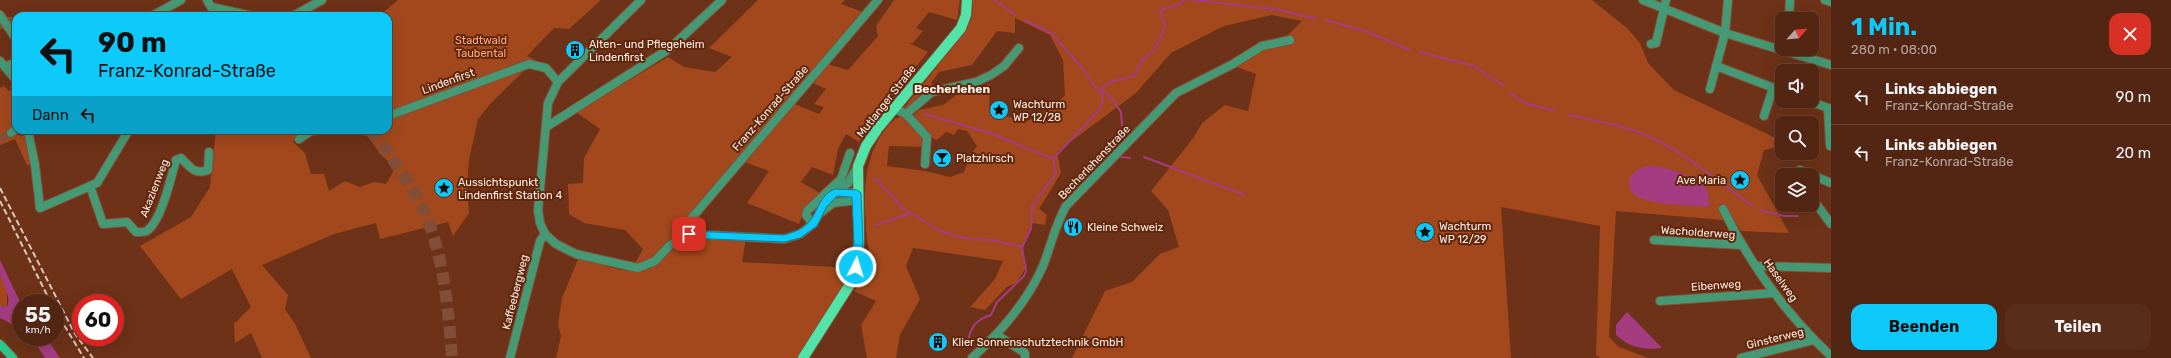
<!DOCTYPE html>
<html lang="de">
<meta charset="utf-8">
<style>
body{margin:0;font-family:Rubik,sans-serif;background:#582e1b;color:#f1f3f6;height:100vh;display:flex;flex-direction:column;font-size:15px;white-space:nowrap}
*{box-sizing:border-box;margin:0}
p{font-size:13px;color:#b5a59f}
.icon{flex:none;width:22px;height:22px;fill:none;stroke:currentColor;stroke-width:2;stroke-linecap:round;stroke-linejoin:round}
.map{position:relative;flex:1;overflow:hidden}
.side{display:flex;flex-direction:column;background:#522612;width:340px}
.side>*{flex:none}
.guide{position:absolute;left:12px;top:12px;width:380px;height:122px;border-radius:12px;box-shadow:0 4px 16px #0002,0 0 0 1px #684332;background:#0dcafa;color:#111;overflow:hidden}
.needle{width:26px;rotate:63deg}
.buttons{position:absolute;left:1775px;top:12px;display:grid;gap:8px}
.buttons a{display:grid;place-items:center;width:44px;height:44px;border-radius:8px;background:#522612;box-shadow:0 4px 16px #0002,0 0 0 1px #684332;font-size:20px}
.speed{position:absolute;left:12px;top:294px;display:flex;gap:8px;font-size:20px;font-weight:700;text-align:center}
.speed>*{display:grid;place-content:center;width:52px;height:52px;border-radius:50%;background:#522612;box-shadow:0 4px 16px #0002,0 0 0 1px #684332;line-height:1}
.speed small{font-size:10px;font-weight:400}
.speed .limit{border:6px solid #d22;background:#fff;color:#111}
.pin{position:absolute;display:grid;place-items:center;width:34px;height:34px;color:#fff;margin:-17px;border-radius:8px;box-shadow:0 2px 6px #0006}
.me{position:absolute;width:44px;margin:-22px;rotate:5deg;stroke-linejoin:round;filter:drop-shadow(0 0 3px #0008)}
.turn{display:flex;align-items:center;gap:14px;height:84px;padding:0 20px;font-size:18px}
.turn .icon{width:52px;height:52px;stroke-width:2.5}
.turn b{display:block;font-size:28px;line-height:34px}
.then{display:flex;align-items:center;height:38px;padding:0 20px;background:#0003;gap:8px;font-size:15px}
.round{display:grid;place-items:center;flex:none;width:42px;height:42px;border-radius:12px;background:#582e1b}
.overview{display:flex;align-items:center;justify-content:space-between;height:68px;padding:0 20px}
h1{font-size:24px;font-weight:700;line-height:30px;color:#0dcafa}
.cta{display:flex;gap:8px;margin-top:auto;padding:8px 20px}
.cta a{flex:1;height:46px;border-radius:12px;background:#0dcafa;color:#111;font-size:16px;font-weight:700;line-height:46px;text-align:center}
.cta a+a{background:#582e1b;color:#f1f3f6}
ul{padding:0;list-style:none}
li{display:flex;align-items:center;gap:12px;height:56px;padding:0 20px;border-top:1px solid #684332}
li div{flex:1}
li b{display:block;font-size:15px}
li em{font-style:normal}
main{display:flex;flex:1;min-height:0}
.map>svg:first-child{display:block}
.green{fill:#a3481d}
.water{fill:#a53c82}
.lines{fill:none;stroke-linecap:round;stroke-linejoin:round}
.stream{stroke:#a53c82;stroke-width:2}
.river{fill:#a53c82;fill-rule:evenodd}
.street-tunnel{stroke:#834e37;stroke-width:8;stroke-dasharray:8 4;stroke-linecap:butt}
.highway-tunnel{stroke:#834e37;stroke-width:12;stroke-dasharray:12 6;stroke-linecap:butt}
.street-casing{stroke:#845039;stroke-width:10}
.secondary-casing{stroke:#845039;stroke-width:10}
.primary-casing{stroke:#845039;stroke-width:12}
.street{stroke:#459975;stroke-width:8}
.secondary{stroke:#2ac68e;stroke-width:8}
.primary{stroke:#52e3a9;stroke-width:10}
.rail{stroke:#dfc7bc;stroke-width:2;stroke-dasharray:6 3;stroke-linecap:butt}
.route{fill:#0dcafa;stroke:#0883a2}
.labels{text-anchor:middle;stroke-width:4;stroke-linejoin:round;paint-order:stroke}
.park-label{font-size:11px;fill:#fca582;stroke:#61270b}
.poi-label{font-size:11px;fill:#fdeee8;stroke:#61270b;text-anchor:start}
.street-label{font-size:11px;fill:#fdeee8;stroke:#61270b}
.neighbourhood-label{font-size:12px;font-weight:bold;fill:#fdeee8;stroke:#61270b}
</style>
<main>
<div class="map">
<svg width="1831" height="358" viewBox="0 0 1831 358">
<rect width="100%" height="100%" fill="#6d3218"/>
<!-- green -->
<g class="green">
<path d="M398 0H601L569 29 554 28 527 56 535 60 491 103 478 119 469 160 467 188 469 213 453 236 448 222 380 239 376 223 334 234 262 265 288 295 285 309 295 324 311 358H262L251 333 235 343 234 324 251 307 232 269 181 299 140 246 191 217 210 187 216 130H309L293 142 305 153 311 174H324L329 191 345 181 360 187 374 182 386 184 392 174 394 166 380 154 368 136 333 130H388V16H379Z"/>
<path d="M758 0H845L841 4 863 12 735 164 685 233 652 260 634 265 643 249 625 230 584 223 569 214 568 184 583 183 584 158 600 129 576 112 668 57 684 67 715 72 732 57 709 48Z"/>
<path d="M894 0H960L957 20 929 12 916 28 923 31 913 43H909L928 52 880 111 859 142 846 134 838 149 833 175 812 167 801 182 820 193 805 208 799 224 747 203 769 171 742 161 792 103 819 114 824 107 814 104 826 89 811 82 827 64 848 70 878 36 876 26Z"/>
<path d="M973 0H1592L1627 28 1640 43 1648 63 1674 90 1782 141V146L1764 150 1757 175 1789 233 1741 231 1735 221 1616 211 1609 337 1619 347 1648 358H1600L1596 355 1600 226 1501 207 1511 358H1072L1105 291 1132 282 1160 254 1179 247 1168 210 1151 191 1194 137 1202 123 1225 105 1248 111 1256 74 1226 63 1258 43 1285 38 1302 21 1272 15 1224 26 1171 53 1136 93 1057 152 1061 173 1039 209 1047 215 1045 225 1033 223C1026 238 1018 250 1027 266L1016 283 1007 287 985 310 970 307 995 279 1003 261 913 248 906 266 920 299 900 335 896 358H867L861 325 876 301 854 291C863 280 868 272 869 258 870 252 868 246 867 240 864 203 861 162 884 131 902 107 905 118 923 134L925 147 889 146 887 166 925 171 950 177 964 172 970 156 977 146 967 131 958 129 954 135 946 132 937 140 927 136 912 117 919 110 943 105 963 90 990 84 989 111 1024 122 1035 118 1065 96 1063 60 1050 35 1015 18V33L997 31 972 65 939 72 931 83 938 87 906 109H903L964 33 972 18Z"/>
<path d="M4 86 9 91 16 89V99L10 93C19 104 19 122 11 133L14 135 25 136 33 164 27 165 15 139 0 145V88Z"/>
<path d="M703 238 746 239 742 262 852 268 844 290 799 358H556L561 336 558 325 562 298 579 257C599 263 625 275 645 270 668 264 670 238 701 243Z"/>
<path d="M0 273 7 292V308L0 305Z"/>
</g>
<!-- water -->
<g class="water">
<path d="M1648 166C1664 166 1696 175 1706 188 1709 194 1709 201 1709 207 1692 205 1640 206 1631 191 1629 188 1630 183 1629 179L1636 170Z"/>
<path d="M0 260 21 304V329L0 318V305L7 307C12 296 2 285 0 273 0 269 0 264 0 260Z"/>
<path d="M1627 312 1662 348C1644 350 1630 348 1616 335V325Z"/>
</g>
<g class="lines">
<!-- stream -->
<g class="stream">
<path d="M995 0 1015 15"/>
<path d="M1193 0 1280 10 1317 19"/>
<path d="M1025 20 1051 33 1083 69 1095 87 1111 97 1121 112 1122 125"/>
<path d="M1326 20 1368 32 1409 50"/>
<path d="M1419 52 1474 66 1504 86"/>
<path d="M1510 93 1525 103 1554 111"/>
<path d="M925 114 993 134 1053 159"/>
<path d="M1569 115C1596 121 1623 125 1648 136 1686 153 1718 182 1752 205"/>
<path d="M1120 157 1130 158"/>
<path d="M1144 157 1245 195"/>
<path d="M875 178 904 209 940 231 968 239 992 240 1022 247"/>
<path d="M1760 210 1784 216H1798"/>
<path d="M876 225 909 214"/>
<path d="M967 344C971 328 974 320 991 315L997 302 1024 276 1026 271 1022 247 1031 229 1032 206 1056 173 1053 159 1100 109 1103 99 1100 90 1110 82 1134 76 1143 59 1154 51 1165 27 1160 10 1180 4 1185 0"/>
</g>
<!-- river -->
<path class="river" d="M31 337H46L60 358H45Z"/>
<!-- street-tunnel -->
<path class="street-tunnel" d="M0 139 11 133"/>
<!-- highway-tunnel -->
<g class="highway-tunnel">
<path d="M0 23H16"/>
<path d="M370 130C390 155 409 180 423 209 444 254 448 308 452 358"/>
</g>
<!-- street casing -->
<g class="street-casing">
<g id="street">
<path d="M207 0 211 7 252 16"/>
<path d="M641 0 558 82 548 103 538 210 540 223 545 234 556 244 576 254 638 268 655 261 669 246 689 234 784 239 800 234 813 224 829 198 848 183 858 166"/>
<path d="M1643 0 1725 33 1831 65"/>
<path d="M1825 0 1831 2"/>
<path d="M0 15 16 39"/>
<path d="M152 16 181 0"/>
<path d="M293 16 322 0"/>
<path d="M1789 19 1790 0"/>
<path d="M1651 44 1656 43 1666 0"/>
<path d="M0 61 16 80"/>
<path d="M1716 66 1782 91"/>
<path d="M5 67 16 62"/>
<path d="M1710 89 1725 33 1728 0"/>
<path d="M1809 101 1831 109"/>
<path d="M1828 108 1830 146"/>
<path d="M895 109 906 114 927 137 925 164"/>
<path d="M906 114 932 92 976 82 991 75 1004 66 1019 48"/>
<path d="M388 116 529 64 546 68 558 82"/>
<path d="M1764 116 1773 88"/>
<path d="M546 127 669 49 722 0"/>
<path d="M26 130 28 131 35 165 40 208 97 183 129 130"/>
<path d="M11 133 16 129"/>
<path d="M299 139 311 131 317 130"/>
<path d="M1799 175 1800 170 1831 183"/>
<path d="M90 186 103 224 127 222 136 232C140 232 145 233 148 230 162 219 171 177 176 160L181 158C190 167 195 175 208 170L209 152"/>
<path d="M836 193H857"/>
<path d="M1812 198 1831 224"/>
<path d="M1723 209C1750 264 1786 314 1831 356"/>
<path d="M823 211 833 203 857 200"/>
<path d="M813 224 806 215 807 211 841 179 850 153"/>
<path d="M689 234 690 220 878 0"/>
<path d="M1654 240 1741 245"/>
<path d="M1756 266 1831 268"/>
<path d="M1660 301 1774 293"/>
<path d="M997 335 1025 353V358"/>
<path d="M510 358 540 241 545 234"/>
<path d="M972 358C1001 332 1027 302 1043 266 1051 246 1055 225 1066 206L1176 93 1233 64 1262 46 1290 40"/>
<path d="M1741 358 1814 340"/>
</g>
</g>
<!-- secondary casing -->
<g class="secondary-casing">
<path id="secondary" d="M0 344 13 358"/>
</g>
<!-- primary casing -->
<g class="primary-casing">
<path id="primary" d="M803 358 854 278 859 242 858 166 866 146 878 128 961 28 966 15 967 0"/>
</g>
<!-- street -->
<use href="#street" class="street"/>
<!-- secondary -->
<use href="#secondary" class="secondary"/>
<!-- primary -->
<use href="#primary" class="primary"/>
<!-- rail -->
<g class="rail">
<path d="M0 188 75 334 93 358"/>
<path d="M0 201 51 303"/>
<path d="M55 310 84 358"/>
</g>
</g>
<!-- route -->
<path class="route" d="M835 189 857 190 861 193 863 242 861 267 856 271 852 267 854 242 852 197 837 196 827 206 817 226 800 238 784 242 689 238 685 234 689 231 784 235C794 232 802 230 809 222 818 212 820 194 835 189Z"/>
<!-- icons -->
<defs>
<g id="building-disc" transform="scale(1)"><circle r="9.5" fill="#0dcafa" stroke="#61270b"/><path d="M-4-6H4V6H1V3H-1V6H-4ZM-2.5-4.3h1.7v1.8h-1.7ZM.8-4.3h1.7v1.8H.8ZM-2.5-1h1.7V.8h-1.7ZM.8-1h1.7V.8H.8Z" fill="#111"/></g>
<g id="sight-disc" transform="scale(1)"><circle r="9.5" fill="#0dcafa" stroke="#61270b"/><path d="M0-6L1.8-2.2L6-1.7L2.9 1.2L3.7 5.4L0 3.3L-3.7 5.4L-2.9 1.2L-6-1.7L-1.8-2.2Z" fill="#111"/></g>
<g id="bar-disc" transform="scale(1)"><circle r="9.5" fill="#0dcafa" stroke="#61270b"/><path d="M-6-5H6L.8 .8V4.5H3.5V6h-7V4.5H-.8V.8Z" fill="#111"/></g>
<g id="restaurant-disc" transform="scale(1)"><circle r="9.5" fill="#0dcafa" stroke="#61270b"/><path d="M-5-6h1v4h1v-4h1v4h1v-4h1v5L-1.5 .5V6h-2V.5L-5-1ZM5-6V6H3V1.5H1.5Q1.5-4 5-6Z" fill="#111"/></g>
</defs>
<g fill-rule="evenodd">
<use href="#building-disc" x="575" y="50"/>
<use href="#sight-disc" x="999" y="110"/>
<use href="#bar-disc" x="942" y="158"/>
<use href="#sight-disc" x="1740" y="180"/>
<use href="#sight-disc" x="444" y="188"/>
<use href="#restaurant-disc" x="1073" y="227"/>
<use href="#sight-disc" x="1425" y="232"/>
<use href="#building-disc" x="938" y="342"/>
</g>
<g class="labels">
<!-- park labels -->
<g class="park-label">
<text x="481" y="44">Stadtwald<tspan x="481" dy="13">Taubental</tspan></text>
</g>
<!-- poi labels -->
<g class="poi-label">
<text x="589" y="48">Alten- und Pflegeheim<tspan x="589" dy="13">Lindenfirst</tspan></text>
<text x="1013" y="108">Wachturm<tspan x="1013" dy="13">WP 12/28</tspan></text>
<text x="956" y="162">Platzhirsch</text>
<text x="1726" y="184" text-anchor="end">Ave Maria</text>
<text x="458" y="186">Aussichtspunkt<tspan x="458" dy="13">Lindenfirst Station 4</tspan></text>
<text x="1439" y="230">Wachturm<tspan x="1439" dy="13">WP 12/29</tspan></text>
<text x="1087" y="231">Kleine Schweiz</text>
<text x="952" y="346">Klier Sonnenschutztechnik GmbH</text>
</g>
<!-- street labels -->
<g class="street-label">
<text transform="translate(448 81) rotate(-20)" y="4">Lindenfirst</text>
<text transform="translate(886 101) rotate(-52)" y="4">Mutlanger Straße</text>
<text transform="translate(770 108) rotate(-49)" y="4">Franz-Konrad-Straße</text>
<text transform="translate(1094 162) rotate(-46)" y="4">Becherlehenstraße</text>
<text transform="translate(154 188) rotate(-69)" y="4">Akazienweg</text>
<text transform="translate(1698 232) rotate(4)" y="4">Wacholderweg</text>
<text transform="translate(1781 280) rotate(54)" y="4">Haselweg</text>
<text transform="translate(1716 285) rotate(-4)" y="4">Eibenweg</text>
<text transform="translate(515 292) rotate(-76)" y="4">Kaffeebergweg</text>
<text transform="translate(1775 338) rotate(-14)" y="4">Ginsterweg</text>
</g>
<!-- neighbourhood labels -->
<g class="neighbourhood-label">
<text x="952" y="93">Becherlehen</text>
</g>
</g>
</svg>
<div class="buttons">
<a><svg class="needle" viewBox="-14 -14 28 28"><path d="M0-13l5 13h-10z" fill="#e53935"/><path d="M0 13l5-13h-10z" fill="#b5a59f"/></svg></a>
<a><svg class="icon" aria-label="sound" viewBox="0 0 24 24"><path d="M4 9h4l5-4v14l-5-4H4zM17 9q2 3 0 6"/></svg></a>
<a><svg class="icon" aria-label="search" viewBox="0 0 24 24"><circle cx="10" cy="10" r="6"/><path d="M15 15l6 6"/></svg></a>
<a><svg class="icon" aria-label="layers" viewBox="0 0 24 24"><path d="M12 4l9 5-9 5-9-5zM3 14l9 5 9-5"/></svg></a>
</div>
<div class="speed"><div>55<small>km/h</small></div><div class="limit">60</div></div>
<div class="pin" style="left:689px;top:234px;background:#d93025"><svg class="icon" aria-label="arrive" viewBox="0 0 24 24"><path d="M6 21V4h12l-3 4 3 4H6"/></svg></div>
<svg class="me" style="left:856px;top:267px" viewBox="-20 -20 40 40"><circle r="17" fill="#0dcafa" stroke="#fff" stroke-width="3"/><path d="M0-11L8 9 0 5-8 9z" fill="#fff"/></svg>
<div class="guide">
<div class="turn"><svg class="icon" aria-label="left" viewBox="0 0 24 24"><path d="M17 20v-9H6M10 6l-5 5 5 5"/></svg><div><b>90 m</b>Franz-Konrad-Straße</div></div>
<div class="then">Dann<svg class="icon" aria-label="left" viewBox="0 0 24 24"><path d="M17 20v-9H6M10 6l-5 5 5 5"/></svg></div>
</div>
</div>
<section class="side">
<div class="overview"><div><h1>1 Min.</h1><p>280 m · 08:00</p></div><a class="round" style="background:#d93025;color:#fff"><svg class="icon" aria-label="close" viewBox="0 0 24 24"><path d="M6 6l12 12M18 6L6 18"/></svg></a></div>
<ul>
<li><svg class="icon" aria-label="left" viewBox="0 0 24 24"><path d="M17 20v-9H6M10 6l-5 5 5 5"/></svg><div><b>Links abbiegen</b><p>Franz-Konrad-Straße</p></div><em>90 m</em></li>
<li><svg class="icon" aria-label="left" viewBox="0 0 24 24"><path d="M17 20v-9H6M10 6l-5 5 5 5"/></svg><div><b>Links abbiegen</b><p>Franz-Konrad-Straße</p></div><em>20 m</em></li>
</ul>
<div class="cta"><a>Beenden</a><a>Teilen</a></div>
</section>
</main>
